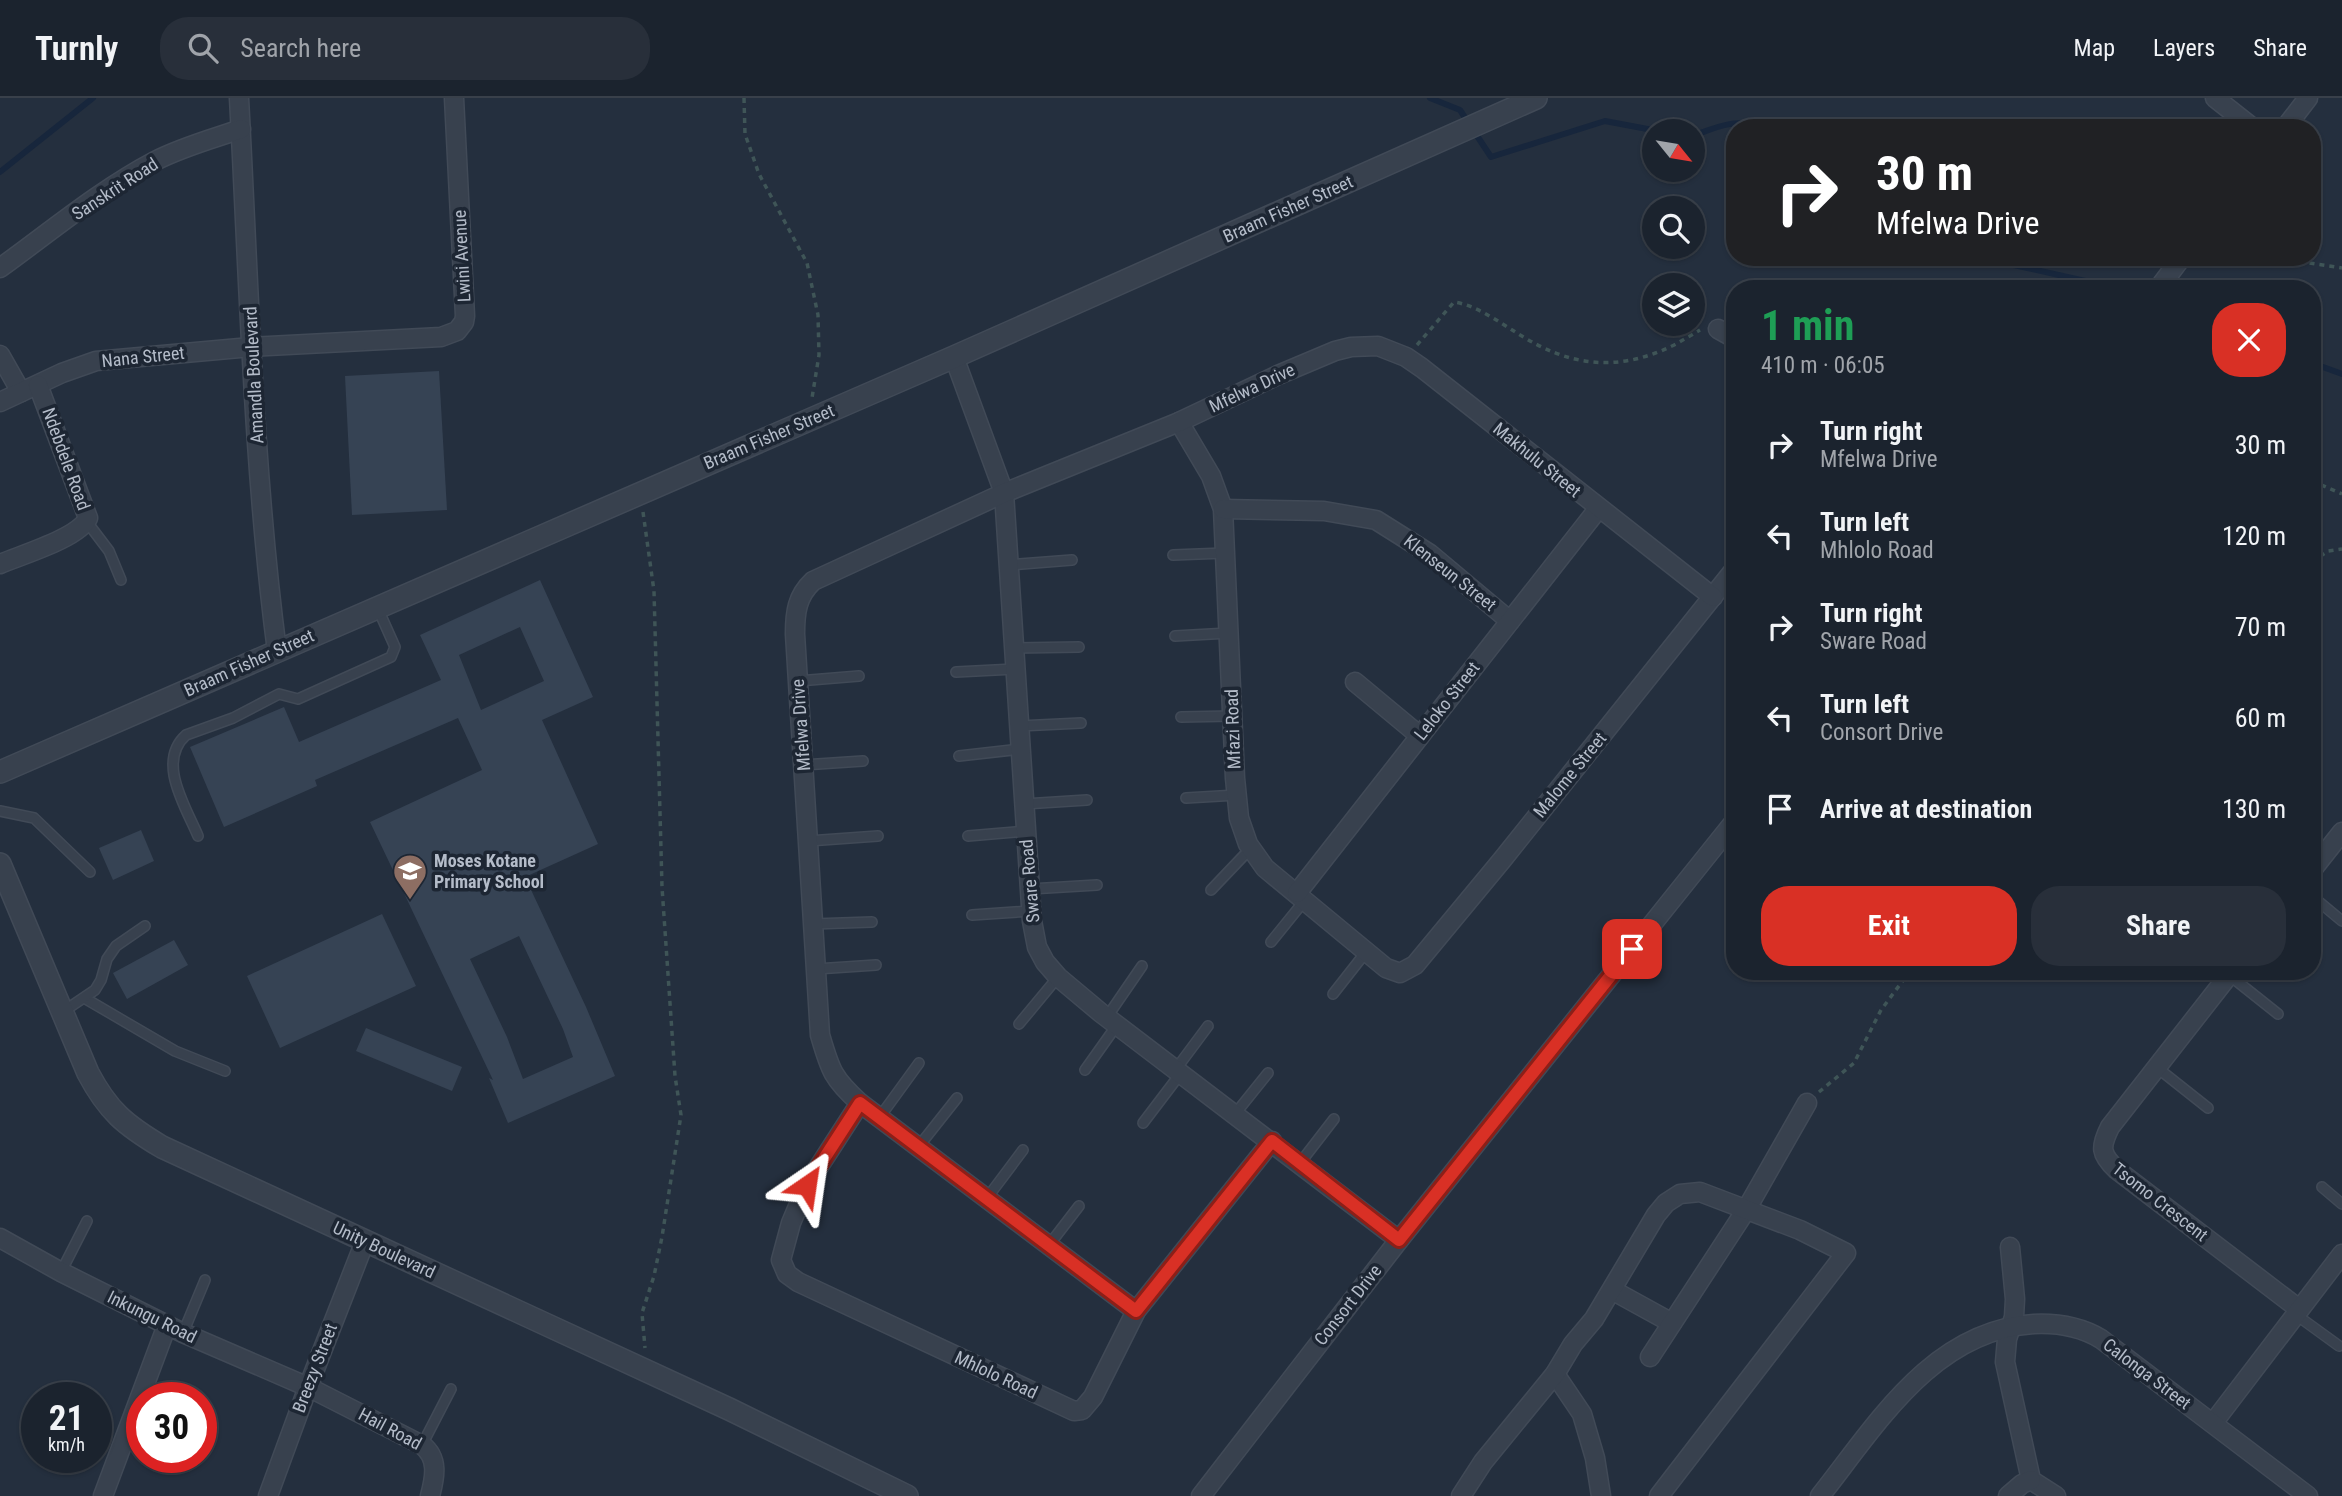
<!DOCTYPE html>
<meta charset="utf-8">
<style>
body{margin:0;font-family:"Roboto Condensed",sans-serif;background:#282f3a;color:#f1f3f6;height:100vh;display:flex;flex-direction:column;font-size:26px;white-space:nowrap}
*{box-sizing:border-box;margin:0}
p{font-size:23px;color:#a0a4aa}
.icon{flex:none;width:38px;height:38px;fill:none;stroke:currentColor;stroke-width:2;stroke-linecap:round;stroke-linejoin:round}
.map{position:relative;flex:1;overflow:hidden}
.drawer{position:absolute;left:1726px;top:182px;width:595px;height:700px;display:flex;flex-direction:column;background:#1b232e;border-radius:28px;box-shadow:0 2px 5px #0004,0 0 0 2px #39404a}
.drawer>*{flex:none}
.hud{position:absolute;left:1726px;top:21px;width:595px;height:147px;border-radius:28px;box-shadow:0 2px 5px #0004,0 0 0 2px #39404a;background:#202124;color:#fff;overflow:hidden}
.needle{width:46px;rotate:120deg}
.buttons{position:absolute;left:1642px;top:21px;display:grid;gap:14px}
.buttons a{display:grid;place-items:center;width:63px;height:63px;border-radius:50%;background:#1b232e;box-shadow:0 2px 5px #0004,0 0 0 2px #39404a;font-size:35px}
.speed{position:absolute;left:21px;top:1284px;display:flex;gap:14px;font-size:35px;font-weight:700;text-align:center}
.speed>*{display:grid;place-content:center;width:91px;height:91px;border-radius:50%;background:#1b232e;box-shadow:0 2px 5px #0004,0 0 0 2px #39404a;line-height:1}
.speed small{font-size:18px;font-weight:400}
.speed .limit{border:10px solid #d22;background:#fff;color:#111}
.pin{position:absolute;display:grid;place-items:center;width:60px;height:60px;color:#fff;margin:-30px;border-radius:14px;box-shadow:0 4px 10px #0006}
.me{position:absolute;width:77px;margin:-38px;rotate:32deg;stroke-linejoin:round;filter:drop-shadow(0 0 5px #0008)}
.turn{display:flex;align-items:center;gap:24px;height:147px;padding:0 35px;font-size:32px}
.turn .icon{width:91px;height:91px;stroke-width:2.5}
.turn b{display:block;font-size:49px;line-height:60px}
.round{display:grid;place-items:center;flex:none;width:74px;height:74px;border-radius:28px;background:#282f3a}
.summary{display:flex;align-items:center;justify-content:space-between;height:119px;padding:0 35px}
h1{font-size:42px;font-weight:700;line-height:52px;color:#1e9e55}
.primary-button{display:flex;gap:14px;margin-top:auto;padding:14px 35px}
.primary-button a{flex:1;height:80px;border-radius:28px;background:#d93025;color:#fff;font-size:28px;font-weight:700;line-height:80px;text-align:center}
.primary-button a+a{background:#282f3a;color:#f1f3f6}
ul{padding:0;list-style:none}
li{display:flex;align-items:center;gap:21px;height:91px;padding:0 35px}
li div{flex:1}
li b{display:block;font-size:26px}
li em{font-style:normal}
header{display:flex;align-items:center;gap:42px;box-sizing:border-box;height:98px;padding:0 35px;background:#1b232e;border-bottom:2px solid #39404a}
header strong{font-size:33px}
nav{display:flex;gap:38px;margin-inline-start:auto;font-size:24px}
.search{width:490px;height:63px;background:#282f3a;display:flex;align-items:center;gap:18px;box-sizing:border-box;padding:0 24px;border-radius:28px;color:#a0a4aa;font-size:26px}
.map>svg:first-child{display:block}
.lines{fill:none;stroke-linecap:round;stroke-linejoin:round}
.stream{stroke:#17263c;stroke-width:6}
.building{fill:#364354;fill-rule:evenodd}
.service-casing{stroke:#414a57;stroke-width:12}
.minor-casing{stroke:#414a57;stroke-width:21}
.tertiary-casing{stroke:#414a57;stroke-width:24}
.path{stroke:#3f5557;stroke-width:3.5;stroke-dasharray:5 5;stroke-linecap:butt}
.service{stroke:#38414e;stroke-width:9}
.minor{stroke:#38414e;stroke-width:18}
.tertiary{stroke:#38414e;stroke-width:21}
.route-casing{stroke:#8d1f18;stroke-width:18}
.route{stroke:#d93025;stroke-width:12}
.labels{text-anchor:middle;stroke-width:7;stroke-linejoin:round;paint-order:stroke}
.street-label{font-size:18px;fill:#b4bcc9;stroke:#1d2633}
.poi-label{font-size:18px;font-weight:bold;fill:#b4bcc9;stroke:#1d2633;text-anchor:start}
</style>
<header>
<strong>Turnly</strong>
<div class="search"><svg class="icon" aria-label="search" viewBox="0 0 24 24"><circle cx="10" cy="10" r="6"/><path d="M15 15l6 6"/></svg>Search here</div>
<nav><a>Map</a><a>Layers</a><a>Share</a></nav>
</header>
<div class="map">
<svg width="2342" height="1398" viewBox="0 0 2342 1398">
<rect width="100%" height="100%" fill="#242f3e"/>
<g class="lines">
<!-- stream -->
<g class="stream">
<path d="M1430 0 1460 12 1491 59 1605 23 1658 33"/>
<path d="M1692 38C1710 32 1738 18 1756 30"/>
<path d="M0 74 93 0"/>
<path d="M2002 159 2014 167 2121 191"/>
<path d="M2312 265 2342 276"/>
</g>
</g>
<!-- building -->
<g class="building">
<path d="M439 273 447 412 352 417 345 278Z"/>
<path d="M540 482 593 599 542 622 598 746 525 779 586 909 615 978 508 1025 489 980 493 982 370 724 482 672 458 620 315 682 317 688 224 729 190 649 284 609 299 644 441 582 420 537ZM520 529 544 583 481 612 459 557ZM519 838 563 931 573 959 523 981 507 939 470 861Z"/>
<path d="M141 732 154 763 113 782 99 750Z"/>
<path d="M382 816 416 888 280 950 247 878Z"/>
<path d="M174 842 188 867 127 901 113 875Z"/>
<path d="M366 930 462 969 452 993 356 953Z"/>
</g>
<g class="lines">
<!-- service casing -->
<g class="service-casing">
<g id="service">
<path d="M87 424 109 453 121 482"/>
<path d="M1173 457 1225 455"/>
<path d="M1008 467 1072 462"/>
<path d="M1175 538 1229 535"/>
<path d="M1014 550 1079 549"/>
<path d="M956 574 1015 571"/>
<path d="M798 583 859 578"/>
<path d="M1181 619 1233 618"/>
<path d="M1019 628 1081 625"/>
<path d="M959 658 1021 651"/>
<path d="M803 667 863 663"/>
<path d="M1186 700 1237 697"/>
<path d="M1024 706 1087 702"/>
<path d="M0 713 34 720 90 774"/>
<path d="M198 738C186 709 156 664 186 637L233 620 279 596 298 601 391 559 395 549 378 511"/>
<path d="M968 738 1026 733"/>
<path d="M808 743 878 738"/>
<path d="M1030 791 1097 787"/>
<path d="M1211 792 1251 750"/>
<path d="M2312 798 2342 823"/>
<path d="M972 817 1031 813"/>
<path d="M813 826 872 824"/>
<path d="M1271 844 1305 802"/>
<path d="M816 871 876 867"/>
<path d="M2229 877 2278 916"/>
<path d="M1333 896 1366 854"/>
<path d="M86 901 175 953 225 973"/>
<path d="M64 913 95 892 101 882 107 861 116 848 145 828"/>
<path d="M1107 919 1142 868"/>
<path d="M1019 926 1058 879"/>
<path d="M2155 968 2208 1010"/>
<path d="M1176 971 1208 928"/>
<path d="M1085 972 1117 927"/>
<path d="M1235 1016 1268 975"/>
<path d="M879 1020 919 965"/>
<path d="M1143 1025 1181 975"/>
<path d="M919 1048 957 1000"/>
<path d="M1300 1065 1334 1021"/>
<path d="M2322 1089 2342 1106"/>
<path d="M987 1100 1023 1052"/>
<path d="M1049 1147 1079 1108"/>
<path d="M61 1174 87 1123"/>
<path d="M2295 1216 2339 1248"/>
<path d="M183 1235 205 1182"/>
<path d="M422 1347 451 1291"/>
</g>
</g>
<!-- minor casing -->
<g class="minor-casing">
<g id="minor">
<path d="M239 0C249 185 253 370 277 553"/>
<path d="M2215 0 2253 30"/>
<path d="M2285 30 2308 0"/>
<path d="M0 170C50 134 100 92 155 63 182 49 212 41 241 31"/>
<path d="M2158 191 2182 159"/>
<path d="M1718 231 1734 240"/>
<path d="M0 257 21 294"/>
<path d="M954 259 1004 395 1032 823 1037 849 1045 864 1058 879 1101 915 1399 1142"/>
<path d="M0 304 62 275 96 263 251 249 441 239 457 233 464 224 465 218 454 0"/>
<path d="M1179 324 1211 378 1223 411 1235 680 1239 720 1248 746 1265 770 1386 870 1400 875 1415 867 1502 762 1734 472"/>
<path d="M1223 411 1324 413 1376 422 1430 456 1510 523"/>
<path d="M0 466C21 457 79 440 88 420L38 287"/>
<path d="M1355 584 1420 638"/>
<path d="M2312 772 2342 734"/>
<path d="M1297 795 1598 411"/>
<path d="M2232 873 2110 1029C2100 1049 2100 1056 2117 1072L2299 1211"/>
<path d="M860 1005 807 1087 791 1125 781 1162 787 1176 798 1184 1074 1313 1082 1312 1093 1299 1136 1213 1272 1043"/>
<path d="M0 1140 61 1174 183 1235 308 1289 422 1347C439 1360 435 1379 430 1398"/>
<path d="M2010 1149 2015 1201 2014 1219 2007 1241 2005 1264 2031 1382 2056 1398"/>
<path d="M1612 1192 1672 1225"/>
<path d="M1136 1213 860 1005C832 980 830 971 820 937L795 536C795 514 797 498 813 483L1004 395 1179 324 1278 277 1335 253 1351 249 1378 248 1406 259 1422 270 1713 499"/>
<path d="M1650 1259 1746 1112 1807 1005"/>
<path d="M1555 1276 1582 1316 1595 1360 1601 1398"/>
<path d="M2213 1325 2342 1156"/>
<path d="M103 1398 167 1227"/>
<path d="M268 1398 308 1289 365 1143"/>
<path d="M1201 1398 1399 1142 1734 724"/>
<path d="M1461 1398 1483 1364 1555 1276 1573 1246 1594 1221 1656 1117 1666 1105 1680 1096 1700 1094 1800 1132 1846 1155 1659 1398"/>
<path d="M1820 1398C1877 1326 1933 1232 2034 1226 2057 1225 2081 1229 2101 1241L2308 1398"/>
<path d="M2008 1398 2022 1386 2031 1382"/>
</g>
</g>
<!-- tertiary casing -->
<g class="tertiary-casing">
<g id="tertiary">
<path d="M0 674 954 259 1536 0"/>
<path d="M0 766 88 975C108 1013 125 1027 162 1049L729 1311 907 1398"/>
</g>
</g>
<!-- path -->
<g class="path">
<path d="M744 0 745 36 759 76 807 165 818 217 819 257 812 300"/>
<path d="M2270 159 2342 170"/>
<path d="M1417 247 1454 204C1476 207 1499 224 1517 235 1568 268 1616 275 1672 248 1682 243 1691 237 1700 232"/>
<path d="M2312 383 2342 396"/>
<path d="M643 414 654 493 662 789 675 978 681 1017 662 1139 654 1178 642 1215 645 1250"/>
<path d="M2312 464 2328 453 2342 451"/>
<path d="M1819 994 1854 965 1881 912 1910 873"/>
</g>
<!-- service -->
<use href="#service" class="service"/>
<!-- minor -->
<use href="#minor" class="minor"/>
<!-- tertiary -->
<use href="#tertiary" class="tertiary"/>
</g>
<g class="lines">
<!-- route casing -->
<g class="route-casing">
<path id="route" d="M807 1087 860 1005 1136 1213 1272 1043 1399 1142 1632 851"/>
</g>
<!-- route -->
<use href="#route" class="route"/>
</g>
<!-- icons -->
<defs>
<g id="school-pin" transform="scale(1.75)"><path d="M0 17L-7.5 6A9.5 9.5 0 1 1 7.5 6Z" fill="#8d6e63" stroke="#1d2633"/><path d="M0-5L7-2L0 1L-7-2ZM-4 1L0 2.5L4 1V4Q0 6-4 4Z" fill="#fff"/></g>
</defs>
<g fill-rule="evenodd">
<use href="#school-pin" x="410" y="773"/>
</g>
<g class="labels">
<!-- street labels -->
<g class="street-label">
<text transform="translate(115 91) rotate(-33)" y="6">Sanskrit Road</text>
<text transform="translate(1288 111) rotate(-24)" y="6">Braam Fisher Street</text>
<text transform="translate(462 158) rotate(-93)" y="6">Lwini Avenue</text>
<text transform="translate(143 259) rotate(-6)" y="6">Nana Street</text>
<text transform="translate(254 277) rotate(-93)" y="6">Amandla Boulevard</text>
<text transform="translate(1252 290) rotate(-25)" y="6">Mfelwa Drive</text>
<text transform="translate(769 339) rotate(-23)" y="6">Braam Fisher Street</text>
<text transform="translate(66 361) rotate(70)" y="6">Ndebdele Road</text>
<text transform="translate(1537 362) rotate(39)" y="6">Makhulu Street</text>
<text transform="translate(1450 475) rotate(38)" y="6">Klenseun Street</text>
<text transform="translate(249 565) rotate(-24)" y="6">Braam Fisher Street</text>
<text transform="translate(1447 603) rotate(-52)" y="6">Leloko Street</text>
<text transform="translate(801 627) rotate(-94)" y="6">Mfelwa Drive</text>
<text transform="translate(1233 631) rotate(-92)" y="6">Mfazi Road</text>
<text transform="translate(1570 677) rotate(-51)" y="6">Malome Street</text>
<text transform="translate(1030 783) rotate(-95)" y="6">Sware Road</text>
<text transform="translate(2160 1104) rotate(38)" y="6">Tsomo Crescent</text>
<text transform="translate(384 1152) rotate(25)" y="6">Unity Boulevard</text>
<text transform="translate(1348 1207) rotate(-52)" y="6">Consort Drive</text>
<text transform="translate(152 1219) rotate(26)" y="6">Inkungu Road</text>
<text transform="translate(315 1270) rotate(-69)" y="6">Breezy Street</text>
<text transform="translate(2147 1276) rotate(37)" y="6">Calonga Street</text>
<text transform="translate(996 1277) rotate(25)" y="6">Mhlolo Road</text>
<text transform="translate(390 1331) rotate(28)" y="6">Hail Road</text>
</g>
<!-- poi labels -->
<g class="poi-label">
<text x="434" y="769">Moses Kotane<tspan x="434" dy="21">Primary School</tspan></text>
</g>
</g>
</svg>
<div class="buttons">
<a><svg class="needle" viewBox="-14 -14 28 28"><path d="M0-13l5 13h-10z" fill="#e53935"/><path d="M0 13l5-13h-10z" fill="#a0a4aa"/></svg></a>
<a><svg class="icon" aria-label="search" viewBox="0 0 24 24"><circle cx="10" cy="10" r="6"/><path d="M15 15l6 6"/></svg></a>
<a><svg class="icon" aria-label="layers" viewBox="0 0 24 24"><path d="M12 4l9 5-9 5-9-5zM3 14l9 5 9-5"/></svg></a>
</div>
<div class="speed"><div>21<small>km/h</small></div><div class="limit">30</div></div>
<div class="pin" style="left:1632px;top:851px;background:#d93025"><svg class="icon" aria-label="arrive" viewBox="0 0 24 24"><path d="M6 21V4h12l-3 4 3 4H6"/></svg></div>
<svg class="me" style="left:807px;top:1087px" viewBox="-20 -20 40 40"><path d="M0-17L14 15 0 8-14 15z" fill="#d93025" stroke="#fff" stroke-width="4"/></svg>
<div class="hud">
<div class="turn"><svg class="icon" aria-label="right" viewBox="0 0 24 24"><path d="M7 20v-9h11M14 6l5 5-5 5"/></svg><div><b>30 m</b>Mfelwa Drive</div></div>
</div>
<section class="drawer">
<div class="summary"><div><h1>1 min</h1><p>410 m · 06:05</p></div><a class="round" style="background:#d93025;color:#fff"><svg class="icon" aria-label="close" viewBox="0 0 24 24"><path d="M6 6l12 12M18 6L6 18"/></svg></a></div>
<ul>
<li><svg class="icon" aria-label="right" viewBox="0 0 24 24"><path d="M7 20v-9h11M14 6l5 5-5 5"/></svg><div><b>Turn right</b><p>Mfelwa Drive</p></div><em>30 m</em></li>
<li><svg class="icon" aria-label="left" viewBox="0 0 24 24"><path d="M17 20v-9H6M10 6l-5 5 5 5"/></svg><div><b>Turn left</b><p>Mhlolo Road</p></div><em>120 m</em></li>
<li><svg class="icon" aria-label="right" viewBox="0 0 24 24"><path d="M7 20v-9h11M14 6l5 5-5 5"/></svg><div><b>Turn right</b><p>Sware Road</p></div><em>70 m</em></li>
<li><svg class="icon" aria-label="left" viewBox="0 0 24 24"><path d="M17 20v-9H6M10 6l-5 5 5 5"/></svg><div><b>Turn left</b><p>Consort Drive</p></div><em>60 m</em></li>
<li><svg class="icon" aria-label="arrive" viewBox="0 0 24 24"><path d="M6 21V4h12l-3 4 3 4H6"/></svg><div><b>Arrive at destination</b></div><em>130 m</em></li>
</ul>
<div class="primary-button"><a>Exit</a><a>Share</a></div>
</section>
</div>
